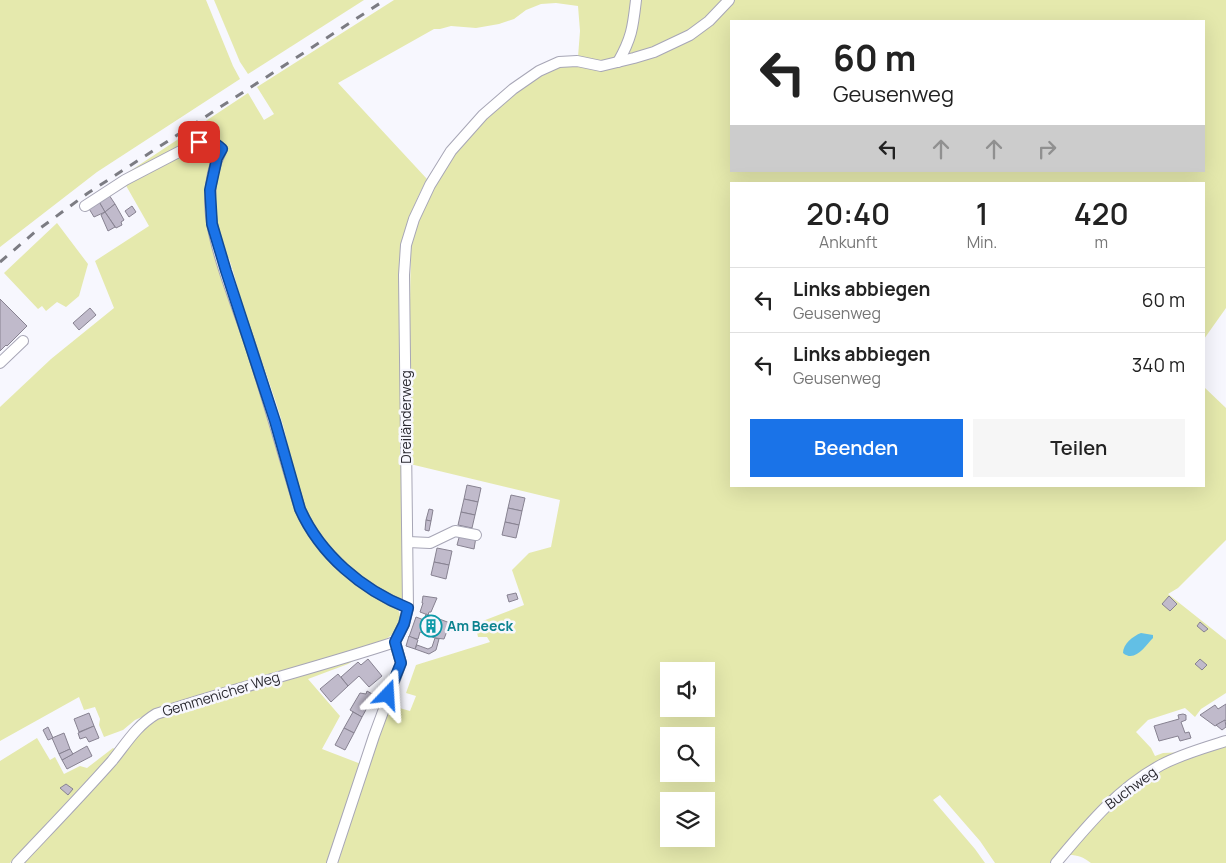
<!DOCTYPE html>
<html lang="de">
<meta charset="utf-8">
<style>
body{margin:0;font-family:Manrope,sans-serif;background:#f6f6f6;color:#222;height:100vh;display:flex;flex-direction:column;font-size:19px;white-space:nowrap}
*{box-sizing:border-box;margin:0}
p{font-size:16px;color:#767676}
.icon{flex:none;width:28px;height:28px;fill:none;stroke:currentColor;stroke-width:2;stroke-linecap:round;stroke-linejoin:round}
.map{position:relative;flex:1;overflow:hidden}
.side{position:absolute;left:730px;top:182px;width:475px;height:305px;display:flex;flex-direction:column;background:#fff;border-radius:0px;box-shadow:0 5px 20px #0002}
.side>*{flex:none}
.guide{position:absolute;left:730px;top:20px;width:475px;height:152px;border-radius:0px;box-shadow:0 5px 20px #0002;background:#fff;color:#222;overflow:hidden}
.fabs{position:absolute;left:660px;top:662px;display:grid;gap:10px}
.fabs a{display:grid;place-items:center;width:55px;height:55px;border-radius:0px;background:#fff;box-shadow:0 5px 20px #0002;font-size:25px}
.pin{position:absolute;display:grid;place-items:center;width:42px;height:42px;color:#fff;margin:-21px;border-radius:10px;box-shadow:0 2px 8px #0006}
.me{position:absolute;width:55px;margin:-28px;rotate:20deg;stroke-linejoin:round;filter:drop-shadow(0 0 4px #0008)}
.turn{display:flex;align-items:center;gap:18px;height:105px;padding:0 20px;font-size:22px}
.turn .icon{width:65px;height:65px;stroke-width:2.5}
.turn b{display:block;font-size:35px;line-height:42px}
.lanes{display:flex;align-items:center;height:48px;padding:0 20px;background:#0003;justify-content:center;gap:25px;direction:ltr}
.lanes .off{opacity:.35}
.eta{display:flex;justify-content:space-evenly;align-items:center;height:85px;text-align:center}
.eta b{font-size:30px;font-weight:600;line-height:35px}
.button{display:flex;gap:10px;margin-top:auto;padding:10px 20px}
.button a{flex:1;height:58px;border-radius:0px;background:#1a73e8;color:#fff;font-size:20px;font-weight:600;line-height:58px;text-align:center}
.button a+a{background:#f6f6f6;color:#222}
ul{padding:0;list-style:none}
li{display:flex;align-items:center;gap:15px;height:65px;padding:0 20px;border-top:1px solid #e0e0e0}
li div{flex:1}
li b{display:block;font-size:19px}
li em{font-style:normal}
.map>svg:first-child{display:block}
.green{fill:#e5e9ad;fill-rule:evenodd}
.water{fill:#62bfe5}
.building{fill:#c0bacb;stroke:#878291}
.lines{fill:none;stroke-linecap:round;stroke-linejoin:round}
.minor-casing{stroke:#a7a6b6;stroke-width:12}
.minor{stroke:#fff;stroke-width:10}
.rail{stroke:#7c7c83;stroke-width:3;stroke-dasharray:9 9;stroke-linecap:butt}
.route-casing{stroke:#114b97;stroke-width:12}
.route{stroke:#1a73e8;stroke-width:9}
.labels{text-anchor:middle;stroke-width:5;stroke-linejoin:round;paint-order:stroke}
.street-label{font-size:14px;fill:#2a2930;stroke:#f7f7fe}
.culture-label{font-size:14px;font-weight:bold;fill:#0d838f;stroke:#f7f7fe;text-anchor:start}
</style>
<div class="map">
<svg width="1226" height="863" viewBox="0 0 1226 863">
<rect width="100%" height="100%" fill="#f7f7fe"/>
<!-- green -->
<g class="green">
<path d="M0 0H206L233 66 240 79 97 172 0 247Z"/>
<path d="M214 0H364L248 74 240 62Z"/>
<path d="M394 0H1226V308L1204 339V184H731V486H1204V387L1226 408V540L1178 588 1168 594 1226 640V693L1201 709 1195 717 1185 708 1148 720 1136 732 1151 748 1155 756 1163 753 1187 752 1155 765 1104 804 1099 806 1050 863H995L980 841 940 795 933 800 975 849 985 863H338L386 710 394 713 396 707 410 711 416 696 406 693 416 665 490 642 487 637H478L475 624 524 605 512 570 529 553 551 547 560 500 410 464 409 358 411 244C415 224 422 206 432 187 454 146 489 111 526 84 536 76 547 68 559 65 571 62 582 64 593 68L597 60 578 57 580 31 578 6 556 3 541 4 526 10 514 19 499 24 476 28 451 26 440 29H434L338 83 427 179C409 213 402 235 399 274L401 464 405 600C379 605 314 537 304 513 293 485 291 454 283 425 272 387 257 350 245 313 239 295 235 276 229 258L219 260 274 427 288 486 300 518 315 541 339 567 370 594 398 610C402 616 400 626 395 632 383 646 326 659 306 665L307 672 363 655 348 664 308 679 340 716 322 749 361 764 329 863H21L115 764 142 731 144 716 135 720 123 730 104 737 99 725 100 719 95 707 84 710 79 697 0 741V407L51 359 114 308 95 261 149 226 124 182 182 151 203 144 200 139 180 148 122 180 121 177 248 93 264 120 274 114 257 87ZM731 21H1204V171H731ZM669 671H706V709H669ZM669 736H706V774H669ZM669 801H706V839H669Z"/>
<path d="M57 223 88 264 79 296 66 307 57 302 46 311 42 306 38 309 4 273Z"/>
<path d="M37 738 50 760 55 757 64 774 80 766 87 768 113 748 116 750 10 863H0V761Z"/>
<path d="M1226 743V863H1091C1083 857 1078 855 1069 855 1101 819 1134 781 1179 760 1194 753 1210 749 1226 743Z"/>
</g>
<!-- water -->
<path class="water" d="M1141 633 1153 635V638C1145 646 1135 663 1123 653 1123 644 1133 636 1141 633Z"/>
<!-- building -->
<g class="building">
<path d="M109 195 115 204 105 212 98 200Z"/>
<path d="M98 200 105 212 94 217 88 207Z"/>
<path d="M115 204 124 220 121 222 122 225 116 228 105 212Z"/>
<path d="M132 206 136 212 129 217 125 211Z"/>
<path d="M105 212 115 227 108 231 101 215Z"/>
<path d="M0 299 27 326 7 346 6 345 0 351Z"/>
<path d="M90 308 96 315 79 330 73 323Z"/>
<path d="M467 485 481 488 478 502 464 499Z"/>
<path d="M511 495 525 498 522 511 508 508Z"/>
<path d="M464 499 478 502 475 515 461 512Z"/>
<path d="M508 508 522 511 519 525 505 522Z"/>
<path d="M429 509 433 510 431 521 426 520Z"/>
<path d="M461 512 475 515 472 528 458 525Z"/>
<path d="M426 520 431 521 429 531 425 530Z"/>
<path d="M505 522 519 525 516 538 502 535Z"/>
<path d="M460 534 476 537 474 549 457 545Z"/>
<path d="M437 548 452 551 449 565 434 562Z"/>
<path d="M434 562 449 565 446 579 431 575Z"/>
<path d="M516 593 518 599 509 602 507 595Z"/>
<path d="M423 596 437 598 431 612H429L428 615 420 612 423 603H422Z"/>
<path d="M1169 596 1177 604 1170 611 1162 604Z"/>
<path d="M426 614 450 623 444 639 435 638 420 632 418 639 409 637 416 617 424 620Z"/>
<path d="M451 620 459 623 455 632 447 629Z"/>
<path d="M1200 622 1208 629 1204 632 1197 626Z"/>
<path d="M409 636 418 640 415 649 406 646Z"/>
<path d="M435 638 439 639 436 650 429 654 415 649 417 645 428 649 432 647Z"/>
<path d="M368 659 382 676 369 687 359 676 348 686 341 677 358 662 361 665Z"/>
<path d="M1200 659 1207 665 1202 670 1195 664Z"/>
<path d="M338 674 348 686 331 702 320 689Z"/>
<path d="M367 691 374 695 362 717 350 710 360 693 366 694Z"/>
<path d="M1226 704V721L1225 720 1215 726 1200 715 1215 705 1218 709Z"/>
<path d="M353 712 362 717 354 733 344 728Z"/>
<path d="M89 713 94 726 79 732 74 719Z"/>
<path d="M1183 714 1186 715V720L1181 722 1185 733 1189 732 1191 738 1180 741 1178 736 1159 741 1154 726 1179 719 1178 715Z"/>
<path d="M1225 720 1226 727 1222 730 1216 725Z"/>
<path d="M94 726 99 738 89 742 86 737 80 739 78 733Z"/>
<path d="M48 727 53 738 48 740 43 730Z"/>
<path d="M344 728 354 733 345 750 335 745Z"/>
<path d="M64 733 70 749 59 754 52 738Z"/>
<path d="M87 746 92 756 67 769 62 760Z"/>
<path d="M70 749 73 754 62 760 59 754Z"/>
<path d="M66 784 73 789 68 795 60 788Z"/>
</g>
<g class="lines">
<!-- minor casing -->
<g class="minor-casing">
<g id="minor">
<path d="M618 62C632 38 633 26 636 0"/>
<path d="M85 206 125 180 194 144C206 139 213 141 222 149 210 172 208 198 212 223 219 262 237 306 250 344 268 399 283 454 300 509 320 554 362 590 408 608"/>
<path d="M0 363 23 341"/>
<path d="M408 542 430 543 455 531 476 535"/>
<path d="M17 863C49 829 81 796 112 761 126 744 136 726 156 714 235 688 316 668 395 642"/>
<path d="M332 863 374 736 401 663 395 642 404 624 408 608 404 275 406 245 414 219 430 185 451 151 483 115 513 89 539 71 559 62 577 61 601 66 634 58 654 52 690 35 709 21 729 0"/>
<path d="M1056 863C1087 826 1118 788 1161 765 1182 754 1204 748 1226 741"/>
</g>
</g>
<!-- minor -->
<use href="#minor" class="minor"/>
<!-- rail -->
<path class="rail" d="M0 262 35 232 88 193 385 0"/>
</g>
<g class="lines">
<!-- route casing -->
<g class="route-casing">
<path id="route" d="M199 142C209 140 215 142 222 149L217 158 210 190 212 224 226 271 275 421 300 509C320 554 362 590 408 608L404 624 395 642 401 663 388 695"/>
</g>
<!-- route -->
<use href="#route" class="route"/>
</g>
<!-- icons -->
<defs>
<g id="building-ring" transform="scale(1.125)"><circle r="9.5" fill="#f7f7fe" stroke="#0f9aa8" stroke-width="1.5"/><path d="M-4-6H4V6H1V3H-1V6H-4ZM-2.5-4.3h1.7v1.8h-1.7ZM.8-4.3h1.7v1.8H.8ZM-2.5-1h1.7V.8h-1.7ZM.8-1h1.7V.8H.8Z" fill="#0f9aa8"/></g>
</defs>
<g fill-rule="evenodd">
<use href="#building-ring" x="431" y="626"/>
</g>
<g class="labels">
<!-- street labels -->
<g class="street-label">
<text transform="translate(406 417) rotate(-90)" y="5">Dreiländerweg</text>
<text transform="translate(221 694) rotate(-17)" y="5">Gemmenicher Weg</text>
<text transform="translate(1131 788) rotate(-37)" y="5">Buchweg</text>
</g>
<!-- culture labels -->
<g class="culture-label">
<text x="447" y="631">Am Beeck</text>
</g>
</g>
</svg>
<div class="fabs">
<a><svg class="icon" aria-label="sound" viewBox="0 0 24 24"><path d="M4 9h4l5-4v14l-5-4H4zM17 9q2 3 0 6"/></svg></a>
<a><svg class="icon" aria-label="search" viewBox="0 0 24 24"><circle cx="10" cy="10" r="6"/><path d="M15 15l6 6"/></svg></a>
<a><svg class="icon" aria-label="layers" viewBox="0 0 24 24"><path d="M12 4l9 5-9 5-9-5zM3 14l9 5 9-5"/></svg></a>
</div>
<div class="pin" style="left:199px;top:142px;background:#d93025"><svg class="icon" aria-label="arrive" viewBox="0 0 24 24"><path d="M6 21V4h12l-3 4 3 4H6"/></svg></div>
<svg class="me" style="left:388px;top:695px" viewBox="-20 -20 40 40"><path d="M0-17L14 15 0 8-14 15z" fill="#1a73e8" stroke="#fff" stroke-width="4"/></svg>
<div class="guide">
<div class="turn"><svg class="icon" aria-label="left" viewBox="0 0 24 24"><path d="M17 20v-9H6M10 6l-5 5 5 5"/></svg><div><b>60 m</b>Geusenweg</div></div>
<div class="lanes"><svg class="icon" aria-label="left" viewBox="0 0 24 24"><path d="M17 20v-9H6M10 6l-5 5 5 5"/></svg><svg class="icon off" aria-label="ahead" viewBox="0 0 24 24"><path d="M12 20V5M6 11l6-6 6 6"/></svg><svg class="icon off" aria-label="ahead" viewBox="0 0 24 24"><path d="M12 20V5M6 11l6-6 6 6"/></svg><svg class="icon off" aria-label="right" viewBox="0 0 24 24"><path d="M7 20v-9h11M14 6l5 5-5 5"/></svg></div>
</div>
<section class="side">
<div class="eta">
<div><b>20:40</b><p>Ankunft</p></div>
<div><b>1</b><p>Min.</p></div>
<div><b>420</b><p>m</p></div>
</div>
<ul>
<li><svg class="icon" aria-label="left" viewBox="0 0 24 24"><path d="M17 20v-9H6M10 6l-5 5 5 5"/></svg><div><b>Links abbiegen</b><p>Geusenweg</p></div><em>60 m</em></li>
<li><svg class="icon" aria-label="left" viewBox="0 0 24 24"><path d="M17 20v-9H6M10 6l-5 5 5 5"/></svg><div><b>Links abbiegen</b><p>Geusenweg</p></div><em>340 m</em></li>
</ul>
<div class="button"><a>Beenden</a><a>Teilen</a></div>
</section>
</div>
